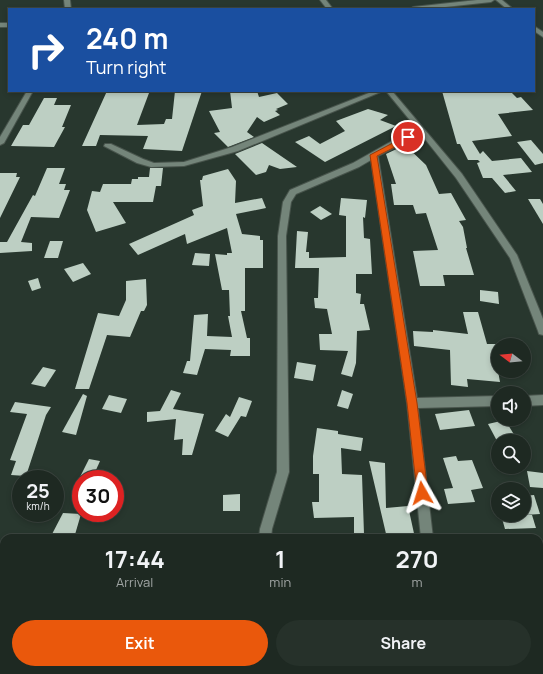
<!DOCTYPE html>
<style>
body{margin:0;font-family:Manrope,sans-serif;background:#26312a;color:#f1f3f6;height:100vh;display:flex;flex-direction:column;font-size:15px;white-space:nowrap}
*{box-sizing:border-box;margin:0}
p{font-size:13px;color:#a1a6a5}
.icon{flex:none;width:22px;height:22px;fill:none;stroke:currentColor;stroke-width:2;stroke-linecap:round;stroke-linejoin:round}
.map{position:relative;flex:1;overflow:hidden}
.drawer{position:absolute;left:0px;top:534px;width:543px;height:140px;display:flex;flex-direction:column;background:#1e2922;border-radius:12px 12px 0 0;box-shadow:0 2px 6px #0003,0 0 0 1px #3c4540}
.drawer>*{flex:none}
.top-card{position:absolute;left:8px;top:8px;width:527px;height:84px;border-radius:0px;box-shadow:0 2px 6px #0003,0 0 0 1px #3c4540;background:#1a4fa0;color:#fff;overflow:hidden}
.needle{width:26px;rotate:286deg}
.tools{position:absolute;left:491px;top:338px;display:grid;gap:8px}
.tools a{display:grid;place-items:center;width:40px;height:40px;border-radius:50%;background:#1e2922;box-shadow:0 2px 6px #0003,0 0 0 1px #3c4540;font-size:20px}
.speed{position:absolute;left:12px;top:470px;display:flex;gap:8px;font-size:20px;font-weight:700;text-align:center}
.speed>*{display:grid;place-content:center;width:52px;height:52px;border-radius:50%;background:#1e2922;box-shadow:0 2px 6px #0003,0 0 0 1px #3c4540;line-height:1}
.speed small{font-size:10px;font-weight:400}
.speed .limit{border:6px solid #d22;background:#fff;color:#111}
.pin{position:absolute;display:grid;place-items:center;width:34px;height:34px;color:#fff;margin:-17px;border:2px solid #fff;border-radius:50%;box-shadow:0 1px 4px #0007}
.me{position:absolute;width:44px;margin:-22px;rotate:354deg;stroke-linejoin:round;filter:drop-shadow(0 0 3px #0008)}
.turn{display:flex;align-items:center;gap:14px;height:84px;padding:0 12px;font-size:18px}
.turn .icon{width:52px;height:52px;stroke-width:2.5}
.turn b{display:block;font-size:28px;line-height:34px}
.eta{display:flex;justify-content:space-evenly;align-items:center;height:68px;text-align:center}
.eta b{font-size:24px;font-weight:700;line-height:28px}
.action{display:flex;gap:8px;margin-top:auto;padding:8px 12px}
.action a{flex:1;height:46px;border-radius:24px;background:#ea580c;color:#fff;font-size:16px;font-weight:700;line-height:46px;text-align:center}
.action a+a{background:#26312a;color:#f1f3f6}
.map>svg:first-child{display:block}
.building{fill:#bdcfc3}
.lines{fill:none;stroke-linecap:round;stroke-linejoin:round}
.street-casing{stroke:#48544c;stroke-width:2}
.secondary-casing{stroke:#48544c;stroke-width:2}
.street{fill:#74857a;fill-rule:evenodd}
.secondary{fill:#74857a;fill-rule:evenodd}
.route{fill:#ea580c;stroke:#983908}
</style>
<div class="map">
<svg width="543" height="674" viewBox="0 0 543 674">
<rect width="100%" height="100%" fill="#28372e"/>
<!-- building -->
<g class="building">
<path d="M107 91 149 93 137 125 164 124 166 119H172L175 91H202L182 151 143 149 148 136 100 135 96 146H82Z"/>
<path d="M230 91H257L259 97 277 93 288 104 276 109 278 110 275 111 280 115 264 122 257 117 247 132 254 137 228 147 214 133 220 132 209 111 232 108Z"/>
<path d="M442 91 456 93 510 91 517 98 521 97 533 110 498 114 512 136 472 141 480 154 483 151 492 161 521 158 532 172 503 175 516 191 505 193 492 178H483L477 163 480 162 478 160H468L460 144H457Z"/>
<path d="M44 98H57L54 105H71L62 127H65L54 147 11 146 23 125H29Z"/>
<path d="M368 109 388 115 380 120 396 126 325 162 295 142 309 136 320 144 345 131 336 121Z"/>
<path d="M531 140 543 154V163L535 165 517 142Z"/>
<path d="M262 143 297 167 280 169 269 165 266 172 256 175 235 154Z"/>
<path d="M405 145 426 165 439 194 451 193 466 220 459 221 463 227 467 248H466L474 275H443L445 286H420L413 251 438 250 426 213 416 214 413 205H394L391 184H396L386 154Z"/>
<path d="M47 168H65L59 184H66L64 190H70L59 218 31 217 21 242 32 243V251L0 253V242H7L33 195 35 196Z"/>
<path d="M150 168H163L161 186H156L153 202H113L126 223 96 232 87 210 92 191 100 192 103 184H131L132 179H138V177H149Z"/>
<path d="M228 169 236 181 235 203 262 198 266 208 236 214 242 234 260 236V240H263V268H245V311H241L247 338H250V356H230L231 350 205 349 197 375 183 373 187 361H190L194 315 208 314 207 336 232 337 228 316H230L229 290H222L215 254 227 255V253H232L227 228 187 244 185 234 138 255 129 244 194 215 192 210 203 206 200 180H202L203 176Z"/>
<path d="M0 173H17L16 177H20L0 218Z"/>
<path d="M341 198 367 200 365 218 363 217 364 238 370 239 372 274H356V293L361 294 360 304H364L370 330 357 331 356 363 352 377 341 374 348 351 320 350 319 334H332L327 309 315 308 314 298H318L319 268H295L297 231 308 232 306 252H309V258L346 257V216L339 215Z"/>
<path d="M528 199H540L543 204V224Z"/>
<path d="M320 206 332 214 321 220 310 212Z"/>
<path d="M50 241H63L58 258H44Z"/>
<path d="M195 253 210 254 209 266 192 265Z"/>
<path d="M83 263 91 274 73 282 64 269Z"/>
<path d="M38 278 41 288 32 291 28 281Z"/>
<path d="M146 279 147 305 144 311H141L130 337 107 335 89 389H75L98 313 119 316 126 300V281Z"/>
<path d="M480 290 498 292 499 304 480 301Z"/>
<path d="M463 312H478L487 344H498V371L500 382 467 379 468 387 451 385 450 350 414 346 413 331 433 332V330L468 334Z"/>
<path d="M297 362 316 365 313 381 294 378Z"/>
<path d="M43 367 56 370 45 387 31 384Z"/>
<path d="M171 390 181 393 173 409 204 414 192 455H182L183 439 174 440 176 419 147 422V412L160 411Z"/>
<path d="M342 390 353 394 348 409 337 406Z"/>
<path d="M83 394 87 396 76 435 62 432Z"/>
<path d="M109 395 127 399 121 413 102 409Z"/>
<path d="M239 397 252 401 246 417 241 416 228 437 215 431 226 414 230 417Z"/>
<path d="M15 402 51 407 46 415 26 476 11 475 16 461 10 460 27 414 10 412Z"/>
<path d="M469 410 475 426 440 430 435 414Z"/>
<path d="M505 420 518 441H497L488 424Z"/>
<path d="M317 428 338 431V434L363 438 361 451 341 448 342 474 362 475 364 534H354V517L314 518 312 502H319V474H313V456Z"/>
<path d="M456 456 458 461 472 460 483 488 471 490 475 502 448 504 444 489 453 488 443 458Z"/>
<path d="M89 459 100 461 92 479 80 477Z"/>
<path d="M369 461 385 463 386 508 408 506 415 538H387Z"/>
<path d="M527 471 543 473V488L530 487Z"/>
<path d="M240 494V511H223V495Z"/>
<path d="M534 495 540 514 524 515V496Z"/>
<path d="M63 513 81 514 74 538H50Z"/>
<path d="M501 515H532L536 528 505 529Z"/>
</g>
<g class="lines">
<!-- street casing -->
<g class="street-casing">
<g id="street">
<path d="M320 0H326L333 9H327Z"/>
<path d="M496 0H502L513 9H507Z"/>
<path d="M534 26 543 32V37L534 31Z"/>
<path d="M374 91H383L238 151 184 166 151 167 137 163 104 146 105 144H111L143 159 154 163 184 162 232 147Z"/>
<path d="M386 91H392L462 174 517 255 543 319V335L539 334 538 331 510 258 456 178 421 134 378 156 417 398 498 396V406L418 408 433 538H421L407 403 371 160 359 167 296 194 291 202 286 236 289 472 272 529 271 538H259L260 529 277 472 278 236 283 202 290 190 353 163 392 141 418 130Z"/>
<path d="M543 395V405L524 406V396Z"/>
<rect x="257" y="670" width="14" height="4"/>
<rect x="435" y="670" width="14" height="4"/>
</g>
</g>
<!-- secondary casing -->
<g class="secondary-casing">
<g id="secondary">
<path d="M64 0H70L71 9H65Z"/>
<path d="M477 0H494L491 2 427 9H410L413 7Z"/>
<rect x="0" y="23" width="9" height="4"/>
<path d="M27 91H33L4 143 0 145V137Z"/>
</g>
</g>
<!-- street -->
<use href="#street" class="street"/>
<!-- secondary -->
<use href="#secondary" class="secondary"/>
</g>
<!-- route -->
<path class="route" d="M408 135 411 136V139L377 156 417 403 428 493 426 497 422 498 418 497 417 493 407 403 370 155Z"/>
</svg>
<div class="tools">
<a><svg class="needle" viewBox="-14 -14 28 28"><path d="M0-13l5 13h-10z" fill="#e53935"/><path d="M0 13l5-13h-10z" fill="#a1a6a5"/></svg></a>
<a><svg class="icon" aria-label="sound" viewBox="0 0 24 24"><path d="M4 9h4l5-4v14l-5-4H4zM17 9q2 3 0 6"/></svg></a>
<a><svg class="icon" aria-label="search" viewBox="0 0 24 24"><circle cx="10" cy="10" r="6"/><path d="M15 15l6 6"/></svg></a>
<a><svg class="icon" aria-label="layers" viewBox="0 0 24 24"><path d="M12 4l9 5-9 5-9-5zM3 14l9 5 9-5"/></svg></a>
</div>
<div class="speed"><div>25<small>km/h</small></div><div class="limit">30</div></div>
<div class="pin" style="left:408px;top:137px;background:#d93025"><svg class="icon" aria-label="arrive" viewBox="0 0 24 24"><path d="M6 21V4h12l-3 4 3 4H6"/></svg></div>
<svg class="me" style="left:422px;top:493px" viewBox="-20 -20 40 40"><path d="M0-17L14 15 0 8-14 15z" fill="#ea580c" stroke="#fff" stroke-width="4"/></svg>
<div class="top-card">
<div class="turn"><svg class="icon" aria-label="right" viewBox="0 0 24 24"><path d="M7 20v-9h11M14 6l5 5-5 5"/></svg><div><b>240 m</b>Turn right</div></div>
</div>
<section class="drawer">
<div class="eta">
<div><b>17:44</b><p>Arrival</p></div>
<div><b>1</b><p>min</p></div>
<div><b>270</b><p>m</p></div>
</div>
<div class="action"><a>Exit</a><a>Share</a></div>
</section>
</div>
